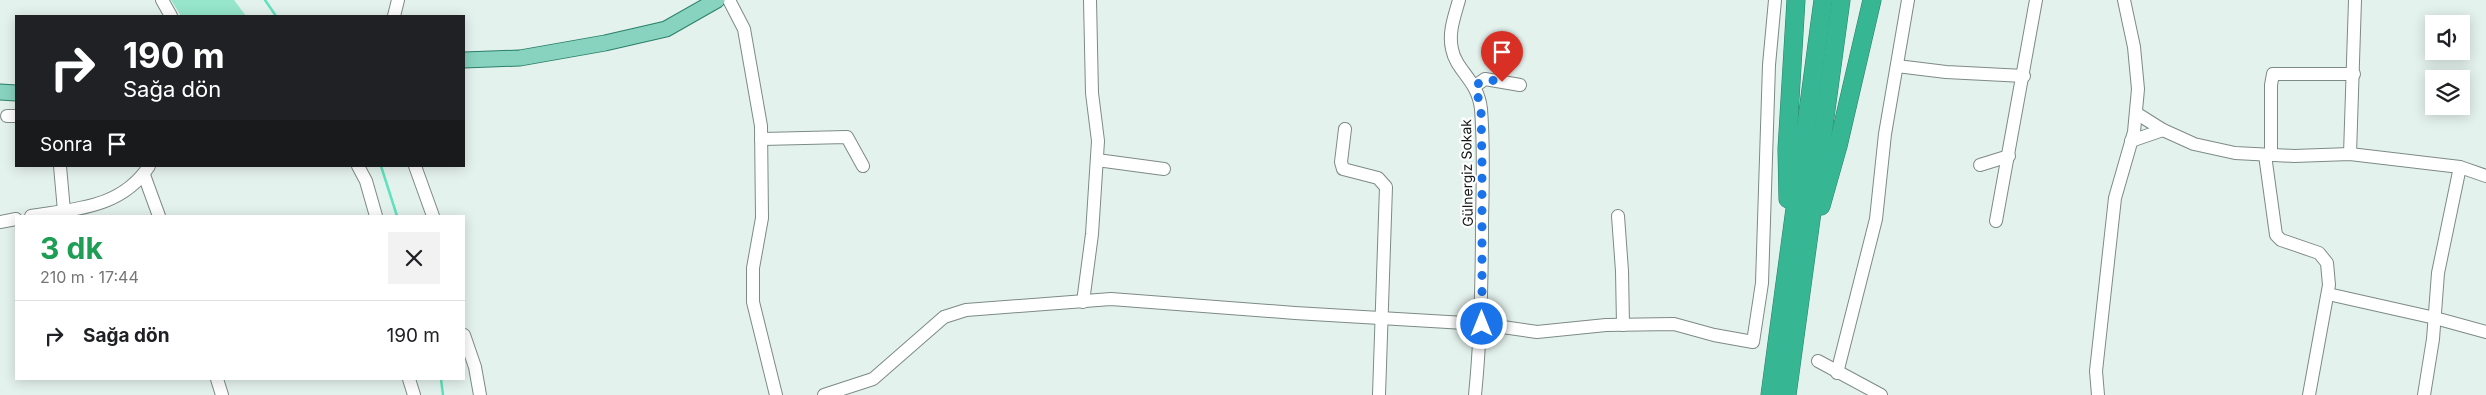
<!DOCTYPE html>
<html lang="tr">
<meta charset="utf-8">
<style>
body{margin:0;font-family:Inter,sans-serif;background:#f2f2f2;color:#202124;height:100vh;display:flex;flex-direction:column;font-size:19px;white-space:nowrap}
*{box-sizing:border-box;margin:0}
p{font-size:16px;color:#757577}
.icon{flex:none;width:28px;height:28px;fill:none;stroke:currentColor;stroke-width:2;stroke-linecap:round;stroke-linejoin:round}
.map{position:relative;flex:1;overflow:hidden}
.panel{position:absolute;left:15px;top:215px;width:450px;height:165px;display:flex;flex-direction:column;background:#fff;border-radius:0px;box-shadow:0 2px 12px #0003}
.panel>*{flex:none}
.hud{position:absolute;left:15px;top:15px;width:450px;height:152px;border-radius:0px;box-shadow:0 2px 12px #0003;background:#202124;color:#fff;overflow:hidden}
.controls{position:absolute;left:2425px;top:15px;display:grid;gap:10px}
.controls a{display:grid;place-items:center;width:45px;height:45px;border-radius:0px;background:#fff;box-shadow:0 2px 12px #0003;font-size:25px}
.pin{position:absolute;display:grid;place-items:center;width:42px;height:42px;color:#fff;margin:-51px -21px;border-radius:50% 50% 50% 0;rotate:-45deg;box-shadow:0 0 5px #0007}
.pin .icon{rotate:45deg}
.me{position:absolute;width:55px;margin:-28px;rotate:0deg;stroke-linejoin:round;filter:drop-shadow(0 0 4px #0008)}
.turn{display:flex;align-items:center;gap:18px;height:105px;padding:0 25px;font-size:22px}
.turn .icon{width:65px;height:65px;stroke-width:2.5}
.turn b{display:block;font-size:35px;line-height:42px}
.then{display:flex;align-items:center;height:48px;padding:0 25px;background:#0003;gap:10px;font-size:19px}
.round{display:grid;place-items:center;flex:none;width:52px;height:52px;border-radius:0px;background:#f2f2f2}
.headline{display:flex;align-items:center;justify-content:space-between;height:85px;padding:0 25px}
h1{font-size:30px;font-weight:700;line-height:38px;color:#1e9e55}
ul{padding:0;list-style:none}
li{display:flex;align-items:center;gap:15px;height:70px;padding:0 25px;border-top:1px solid #e0e0e0}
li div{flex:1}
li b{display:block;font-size:19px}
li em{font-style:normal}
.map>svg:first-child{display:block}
.green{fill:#96e6cb}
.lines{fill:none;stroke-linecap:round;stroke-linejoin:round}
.stream{stroke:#60e2bc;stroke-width:2.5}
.minor-casing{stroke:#7d8a85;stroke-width:14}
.major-casing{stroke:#2a7f68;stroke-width:17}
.highway-casing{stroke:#2a7f68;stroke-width:19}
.minor{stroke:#fff;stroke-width:12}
.major{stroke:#87d3bf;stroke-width:15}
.highway{stroke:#37b694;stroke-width:18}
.route{stroke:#1a73e8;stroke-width:9;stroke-dasharray:0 16.2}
.labels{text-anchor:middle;stroke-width:4.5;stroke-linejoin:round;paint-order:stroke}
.street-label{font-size:14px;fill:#131816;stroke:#fff}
</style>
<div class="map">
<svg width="2486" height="395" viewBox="0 0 2486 395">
<rect width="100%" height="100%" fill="#e4f2ed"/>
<!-- green -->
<path class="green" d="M171 0H234L246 16H181Z"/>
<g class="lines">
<!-- stream -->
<g class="stream">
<path d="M265 0 276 16"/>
<path d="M381 166 397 216"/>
<path d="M441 379 443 395"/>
</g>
<!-- minor casing -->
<g class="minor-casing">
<g id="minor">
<path d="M162 0 171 16"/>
<path d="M729 0 744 29 761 126 762 218 753 268V302L776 395"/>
<path d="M1459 0C1455 15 1448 32 1452 49 1456 71 1478 80 1481 109 1484 146 1483 183 1482 220 1482 279 1481 336 1475 395"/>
<path d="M394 16 398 0"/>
<path d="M1897 66 1946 72 2024 76"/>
<path d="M1475 86 1485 79 1520 85"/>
<path d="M2136 113 2163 130 2194 144 2235 153 2294 156 2350 154 2460 167 2486 176"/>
<path d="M7 116H16"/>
<path d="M1345 129 1341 162 1343 169 1378 178 1386 187 1379 395"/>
<path d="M761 139 847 137 863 166"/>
<path d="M2131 141 2163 130"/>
<path d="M2350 154 2355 0"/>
<path d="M2265 155 2276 235 2281 240 2319 253 2327 263 2329 285 2309 395"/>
<path d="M2271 155V85L2273 74H2354"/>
<path d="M1097 160 1164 169"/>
<path d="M1980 165 2009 156"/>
<path d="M60 166 64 211"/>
<path d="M358 166 366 181 376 216"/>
<path d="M415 166 433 216"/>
<path d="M144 175 159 216"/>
<path d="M31 216C75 209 122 208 149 166"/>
<path d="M1618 216 1622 271 1623 325"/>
<path d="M1996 221 2036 0"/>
<path d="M0 222 16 219"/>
<path d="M2328 294 2435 318 2486 332"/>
<path d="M1083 302 1092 234 1098 141 1092 93 1090 0"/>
<path d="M464 335 475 367 480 395"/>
<path d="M1818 361 1881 395"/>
<path d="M1837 373 1876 219 1885 134 1908 0"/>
<path d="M217 379 222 395"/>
<path d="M409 379 414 395"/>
<path d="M824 395 873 379 944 317 966 310 1111 299 1295 313 1482 324 1537 332 1606 325 1674 324 1714 335 1753 342 1762 283 1769 65 1775 0"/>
<path d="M2098 395 2096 371 2115 198 2134 132 2138 89 2134 47 2124 0"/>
<path d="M2424 395 2433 339 2438 273 2460 167"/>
</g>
</g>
<!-- major casing -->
<g class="major-casing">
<g id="major">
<path d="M464 60 520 58 605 43 666 29 717 0"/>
<path d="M0 92 16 93"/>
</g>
</g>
<!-- highway casing -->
<g class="highway-casing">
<g id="highway">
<path d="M1788 199 1787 149 1796 0"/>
<path d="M1821 206 1838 146 1872 0"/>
<path d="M1770 395 1823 0"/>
<path d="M1787 395 1841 0"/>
</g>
</g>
<!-- minor -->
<use href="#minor" class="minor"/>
<!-- major -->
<use href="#major" class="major"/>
<!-- highway -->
<use href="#highway" class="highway"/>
</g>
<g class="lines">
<!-- route -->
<path class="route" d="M1482 324V162L1481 108 1475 86 1485 79 1502 82"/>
</g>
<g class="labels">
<!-- street labels -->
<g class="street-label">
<text transform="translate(1467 173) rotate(-91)" y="5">Gülnergiz Sokak</text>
</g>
</g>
</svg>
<div class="controls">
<a><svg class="icon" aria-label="sound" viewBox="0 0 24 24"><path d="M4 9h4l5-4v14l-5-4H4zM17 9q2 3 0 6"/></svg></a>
<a><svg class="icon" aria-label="layers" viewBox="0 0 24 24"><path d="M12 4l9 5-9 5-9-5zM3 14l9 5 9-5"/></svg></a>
</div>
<div class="pin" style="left:1502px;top:82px;background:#d93025"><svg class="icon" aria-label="arrive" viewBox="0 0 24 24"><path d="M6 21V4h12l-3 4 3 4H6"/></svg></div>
<svg class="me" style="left:1482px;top:324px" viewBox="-20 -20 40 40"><circle r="17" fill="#1a73e8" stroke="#fff" stroke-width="3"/><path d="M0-11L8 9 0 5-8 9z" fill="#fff"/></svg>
<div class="hud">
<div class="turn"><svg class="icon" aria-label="right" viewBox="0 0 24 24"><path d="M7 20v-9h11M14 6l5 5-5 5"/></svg><div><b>190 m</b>Sağa dön</div></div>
<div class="then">Sonra<svg class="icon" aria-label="arrive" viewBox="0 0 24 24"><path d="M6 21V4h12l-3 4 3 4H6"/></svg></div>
</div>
<section class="panel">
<div class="headline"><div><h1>3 dk</h1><p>210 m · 17:44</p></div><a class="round"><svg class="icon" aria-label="close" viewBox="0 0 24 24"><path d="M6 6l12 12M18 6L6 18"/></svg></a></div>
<ul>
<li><svg class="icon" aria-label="right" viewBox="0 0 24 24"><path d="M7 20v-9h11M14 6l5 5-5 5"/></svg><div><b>Sağa dön</b></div><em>190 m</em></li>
</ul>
</section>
</div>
